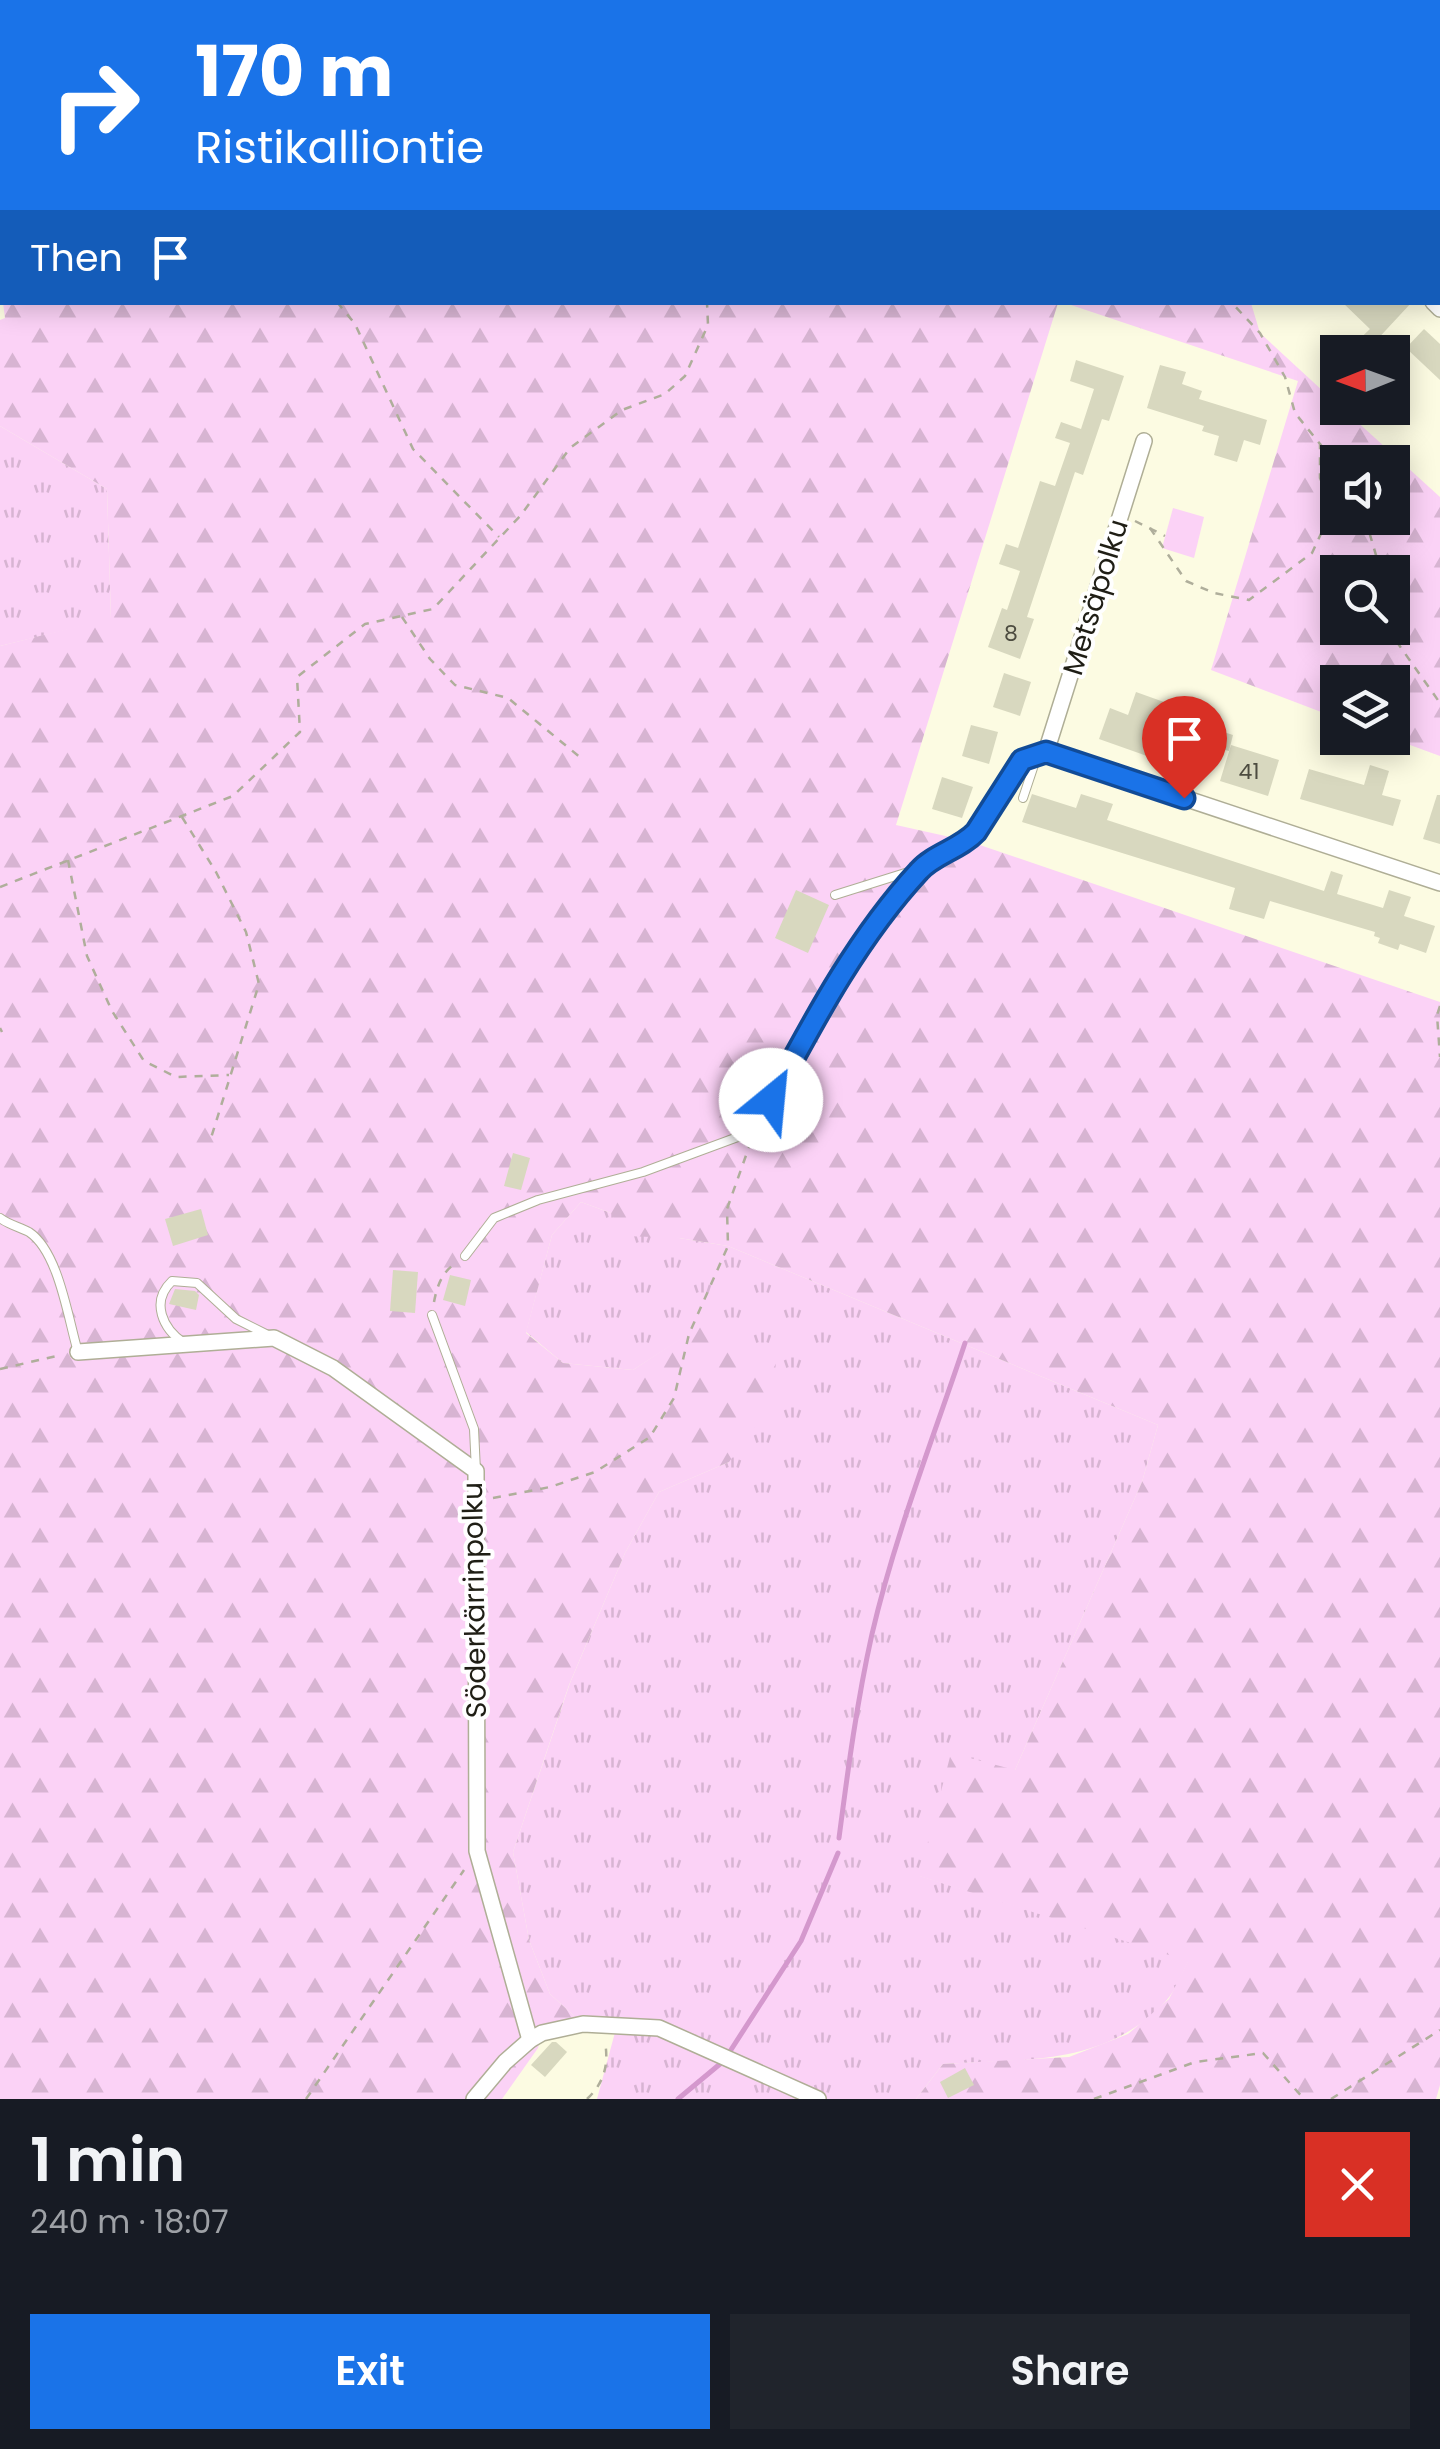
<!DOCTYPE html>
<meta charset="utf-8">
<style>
body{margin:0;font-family:Poppins,sans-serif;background:#20242c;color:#f1f3f6;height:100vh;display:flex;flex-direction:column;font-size:38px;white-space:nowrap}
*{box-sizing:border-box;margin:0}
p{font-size:32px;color:#9ea1a6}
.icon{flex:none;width:55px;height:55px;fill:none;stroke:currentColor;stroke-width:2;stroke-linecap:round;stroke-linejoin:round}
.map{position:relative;height:2099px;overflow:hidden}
.details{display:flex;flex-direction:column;background:#171b24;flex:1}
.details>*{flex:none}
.banner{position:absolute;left:0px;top:0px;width:1440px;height:305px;box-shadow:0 5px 25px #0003;background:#1a73e8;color:#fff;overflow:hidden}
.needle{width:65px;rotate:269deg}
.fabs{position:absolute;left:1320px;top:335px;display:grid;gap:20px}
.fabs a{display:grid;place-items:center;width:90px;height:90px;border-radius:0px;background:#171b24;box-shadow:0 5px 25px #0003;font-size:50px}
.pin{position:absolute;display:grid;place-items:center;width:85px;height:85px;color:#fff;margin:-102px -42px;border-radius:50% 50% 50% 0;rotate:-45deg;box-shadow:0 0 10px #0007}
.pin .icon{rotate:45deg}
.me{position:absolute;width:110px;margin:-55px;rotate:28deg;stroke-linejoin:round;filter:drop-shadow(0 0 8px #0008)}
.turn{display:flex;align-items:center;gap:35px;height:210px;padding:0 30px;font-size:45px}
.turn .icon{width:130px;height:130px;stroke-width:2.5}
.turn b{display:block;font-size:70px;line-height:85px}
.then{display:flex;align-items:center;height:95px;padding:0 30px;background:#0003;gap:20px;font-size:38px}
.round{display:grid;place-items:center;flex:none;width:105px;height:105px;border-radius:0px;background:#20242c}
.head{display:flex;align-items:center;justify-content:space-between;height:170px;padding:0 30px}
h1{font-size:60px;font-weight:600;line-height:75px}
.primary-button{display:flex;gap:20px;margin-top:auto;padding:20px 30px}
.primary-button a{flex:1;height:115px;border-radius:0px;background:#1a73e8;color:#fff;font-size:40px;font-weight:600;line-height:115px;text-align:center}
.primary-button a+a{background:#20242c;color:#f1f3f6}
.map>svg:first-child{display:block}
.grass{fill:url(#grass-tufts)}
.forest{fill:url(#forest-firs);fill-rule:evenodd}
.green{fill:#fbd2f6}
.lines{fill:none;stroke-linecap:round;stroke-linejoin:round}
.stream{stroke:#d498cd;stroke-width:5}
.building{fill:#d8d8bf}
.lane-casing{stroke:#afae96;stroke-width:10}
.street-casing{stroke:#afae96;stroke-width:18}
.path{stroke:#afae9b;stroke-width:2.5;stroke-dasharray:8 8;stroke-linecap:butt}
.lane{stroke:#fff;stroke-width:8}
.street{stroke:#fff;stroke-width:15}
.route-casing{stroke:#114b97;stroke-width:25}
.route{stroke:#1a73e8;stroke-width:18}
.labels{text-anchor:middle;stroke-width:8;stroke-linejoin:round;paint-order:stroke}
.number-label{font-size:22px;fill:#4d4c40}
.street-label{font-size:28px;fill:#1f1e15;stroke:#fff}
</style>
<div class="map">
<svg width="1440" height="2099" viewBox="0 0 1440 2099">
<defs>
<pattern id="grass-tufts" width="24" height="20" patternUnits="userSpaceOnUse" patternTransform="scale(2.5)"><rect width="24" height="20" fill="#fbd2f6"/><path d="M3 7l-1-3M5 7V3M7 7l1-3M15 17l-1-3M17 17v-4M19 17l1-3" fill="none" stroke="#d7b4d2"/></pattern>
<pattern id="forest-firs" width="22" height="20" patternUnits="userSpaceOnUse" patternTransform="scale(2.5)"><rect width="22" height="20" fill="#fbd2f6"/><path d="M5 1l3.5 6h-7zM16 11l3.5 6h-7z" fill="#d7b4d2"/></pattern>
</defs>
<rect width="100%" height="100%" fill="#fcfbe2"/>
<!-- grass -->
<g class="grass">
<path d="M0 426 107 489 111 619 0 646Z"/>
<path d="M581 1202 679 1238 728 1246 1158 1425 1142 1482 1015 1770 920 1876 1189 1960C1182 1973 1176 1990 1166 2001 1106 2066 1025 2059 943 2064L916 2099H597L617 2025 583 2024 550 1994 529 1940 513 1852 570 1683 625 1553 659 1492 729 1462 701 1326 633 1370 563 1363 526 1332 552 1235Z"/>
</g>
<!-- forest -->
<g class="forest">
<path d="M0 0H1440V116L1438 2H2V295Z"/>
<path d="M3 303H1058L896 825 968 841 1440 1002V2085L1436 2099H916L943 2064 1069 2057 1128 2034 1169 1999 1188 1961 919 1876 951 1753 1015 1770 1142 1482 1158 1425 728 1246 679 1238 625 1236 611 1213 581 1202 552 1235 526 1333 563 1363 633 1370 701 1325 776 1360 773 1402 729 1462 659 1492 625 1553 569 1685 513 1852 529 1940 550 1994 583 2024 542 2033 538 2048 502 2099H0V646L111 618 107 489 0 426V320L5 318Z"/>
<path d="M1065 303H1251L1260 333 1337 404 1338 408H1342L1440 497V756L1391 738 1392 682H1338L1337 718 1211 670 1298 381ZM1392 462V518H1338V462ZM1338 572H1392V628H1338Z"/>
</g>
<!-- green -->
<path class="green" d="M1173 508 1204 517 1194 558 1162 548Z"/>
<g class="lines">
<!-- stream -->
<g class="stream">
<path d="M839 1838C848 1769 857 1701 872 1634 895 1535 933 1439 965 1343"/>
<path d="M727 2056 801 1941 838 1853"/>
<path d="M678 2099 720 2064"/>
</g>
</g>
<!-- building -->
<g class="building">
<path d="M1342 302H1412L1373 344 1381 352H1346L1370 329Z"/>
<path d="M1424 329 1440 344V380L1406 348Z"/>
<path d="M1076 360 1124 376 1109 421 1102 419 1083 475 1075 472 1027 617 1034 619 1020 659 988 647 1002 608 1007 610 1020 571 999 564 1006 544 1018 548 1040 481 1055 486 1070 443 1055 438 1061 422 1081 429 1094 389 1070 381Z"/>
<path d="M1160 365 1186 372 1182 384 1202 391 1199 399 1267 420 1260 445 1244 440 1237 462 1214 455 1219 436 1202 431 1204 426 1147 408Z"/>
<path d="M1004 673 1031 682 1020 716 993 707Z"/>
<path d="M1136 692 1164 702 1156 723 1176 730 1164 762 1099 739 1110 708 1128 715Z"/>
<path d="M971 725 998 732 989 764 962 756Z"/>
<path d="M1205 726 1233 735 1229 751 1200 744Z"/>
<path d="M1231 745 1279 760 1268 796 1220 781Z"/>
<path d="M1370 765 1389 771 1382 795 1401 800 1393 826 1300 799 1309 769 1364 785Z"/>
<path d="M942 777 973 787 962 818 932 809Z"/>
<path d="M1032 794 1076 808 1081 794 1113 804 1107 820 1324 891 1331 871 1343 875 1337 894 1383 908 1389 890 1411 897 1404 916 1435 926 1426 953 1400 944 1398 950 1378 943 1380 938 1374 936 1375 932 1270 901 1264 919 1229 909 1235 888 1022 822Z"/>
<path d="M1437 795H1440V844L1423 839Z"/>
<path d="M796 890 829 905 808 953 775 938Z"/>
<path d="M513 1153 530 1158 521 1190 504 1186Z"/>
<path d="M201 1209 208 1235 173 1246 165 1219Z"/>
<path d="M393 1270 418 1272 415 1313 390 1311Z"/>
<path d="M450 1275 471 1280 465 1306 443 1300Z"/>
<path d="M175 1289 195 1291 199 1295 196 1310 169 1304Z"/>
<path d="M552 2042H556L567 2052 545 2077 531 2065Z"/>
<path d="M965 2068 974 2085 948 2098 940 2082Z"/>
</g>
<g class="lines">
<!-- lane casing -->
<g class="lane-casing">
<g id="lane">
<path d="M1023 798 1037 756"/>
<path d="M835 895 921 868"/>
<path d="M0 1218C9 1225 20 1227 29 1232 59 1252 68 1319 78 1352"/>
<path d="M465 1256 494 1218 538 1200 643 1172 754 1131 838 977 921 868 968 841 1022 759 1046 752"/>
<path d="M432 1315 474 1429 476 1471"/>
<path d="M184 1343C163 1329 150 1302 172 1281L197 1283 236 1319 270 1336"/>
</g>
</g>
<!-- street casing -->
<g class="street-casing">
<g id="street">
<path d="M1433 302 1440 309"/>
<path d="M1144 441 1046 752 1440 883"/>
<path d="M78 1352 274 1338 333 1368 476 1471 477 1851 530 2040"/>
<path d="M474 2099 505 2062 530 2040 542 2033 583 2024 659 2028 818 2099"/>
</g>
</g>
<!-- path -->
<g class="path">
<path d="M692 0 700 2"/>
<path d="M654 2V0"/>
<path d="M877 2 879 0"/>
<path d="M1413 2 1415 0"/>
<path d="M1438 43 1440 45"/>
<path d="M0 70 2 71"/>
<path d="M1438 72 1440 54"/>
<path d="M337 302 355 324 413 449 499 537"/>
<path d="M1320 444 1338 467"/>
<path d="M1365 518 1381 572"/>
<path d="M1135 521 1165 536"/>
<path d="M1150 528 1186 581 1214 593 1249 600 1312 553 1333 508 1320 478V444L1295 413 1285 377 1260 333 1231 302"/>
<path d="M402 617 430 659 455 685 508 698 581 758"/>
<path d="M1387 628 1440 703"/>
<path d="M182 817 216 872 246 932 259 984 211 1138"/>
<path d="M68 860 87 956 112 1011 144 1061 176 1077 229 1075"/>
<path d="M0 887 233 796 300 732 297 677 365 624 433 609 521 515 570 448 622 410 665 394 685 376 708 325 707 302"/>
<path d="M1440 1006 1437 1015 1440 1057"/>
<path d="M0 1028 2 1032"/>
<path d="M434 1302C437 1286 442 1272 456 1263"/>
<path d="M0 1369 61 1355"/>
<path d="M493 1498 550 1487 595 1472 650 1437 674 1398 689 1334 728 1246 727 1209 749 1147"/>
<path d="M306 2099 464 1870"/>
<path d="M587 2099C604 2083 609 2065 605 2042"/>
<path d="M1094 2099 1195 2062 1263 2053 1304 2099"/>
<path d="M1331 2099 1440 2030"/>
</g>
<!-- lane -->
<use href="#lane" class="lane"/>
<!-- street -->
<use href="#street" class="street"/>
</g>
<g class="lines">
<!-- route casing -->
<g class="route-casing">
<path id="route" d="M771 1100C814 1020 857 938 919 871 934 854 960 849 976 832L1022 760 1046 752 1184 798"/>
</g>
<!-- route -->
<use href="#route" class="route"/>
</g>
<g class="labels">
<!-- number labels -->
<g class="number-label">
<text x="1011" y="641">8</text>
<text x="1249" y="779">41</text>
</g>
<!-- street labels -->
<g class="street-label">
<text transform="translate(1095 597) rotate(-73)" y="10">Metsäpolku</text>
<text transform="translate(474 1600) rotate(-91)" y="10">Söderkärrinpolku</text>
</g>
</g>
</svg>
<div class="fabs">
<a><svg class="needle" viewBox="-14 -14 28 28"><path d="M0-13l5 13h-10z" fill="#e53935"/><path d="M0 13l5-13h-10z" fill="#9ea1a6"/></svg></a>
<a><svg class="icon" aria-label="sound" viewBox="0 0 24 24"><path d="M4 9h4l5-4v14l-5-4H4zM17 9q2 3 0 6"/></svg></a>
<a><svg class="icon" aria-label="search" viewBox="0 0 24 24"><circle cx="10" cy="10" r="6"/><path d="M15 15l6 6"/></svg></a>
<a><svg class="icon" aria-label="layers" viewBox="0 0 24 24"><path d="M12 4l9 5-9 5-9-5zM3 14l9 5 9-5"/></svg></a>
</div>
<div class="pin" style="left:1184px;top:798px;background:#d93025"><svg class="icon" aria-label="arrive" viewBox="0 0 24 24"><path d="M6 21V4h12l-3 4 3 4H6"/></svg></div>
<svg class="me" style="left:771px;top:1100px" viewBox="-20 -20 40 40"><circle r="19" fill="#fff"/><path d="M0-13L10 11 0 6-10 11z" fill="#1a73e8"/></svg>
<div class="banner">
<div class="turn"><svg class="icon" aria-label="right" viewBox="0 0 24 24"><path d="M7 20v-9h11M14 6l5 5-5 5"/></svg><div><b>170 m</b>Ristikalliontie</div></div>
<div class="then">Then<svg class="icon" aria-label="arrive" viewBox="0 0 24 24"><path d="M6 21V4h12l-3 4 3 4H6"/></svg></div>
</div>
</div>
<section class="details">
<div class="head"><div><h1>1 min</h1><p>240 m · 18:07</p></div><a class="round" style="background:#d93025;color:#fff"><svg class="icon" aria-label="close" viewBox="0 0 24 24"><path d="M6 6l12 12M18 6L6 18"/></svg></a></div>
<div class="primary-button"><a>Exit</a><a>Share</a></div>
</section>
